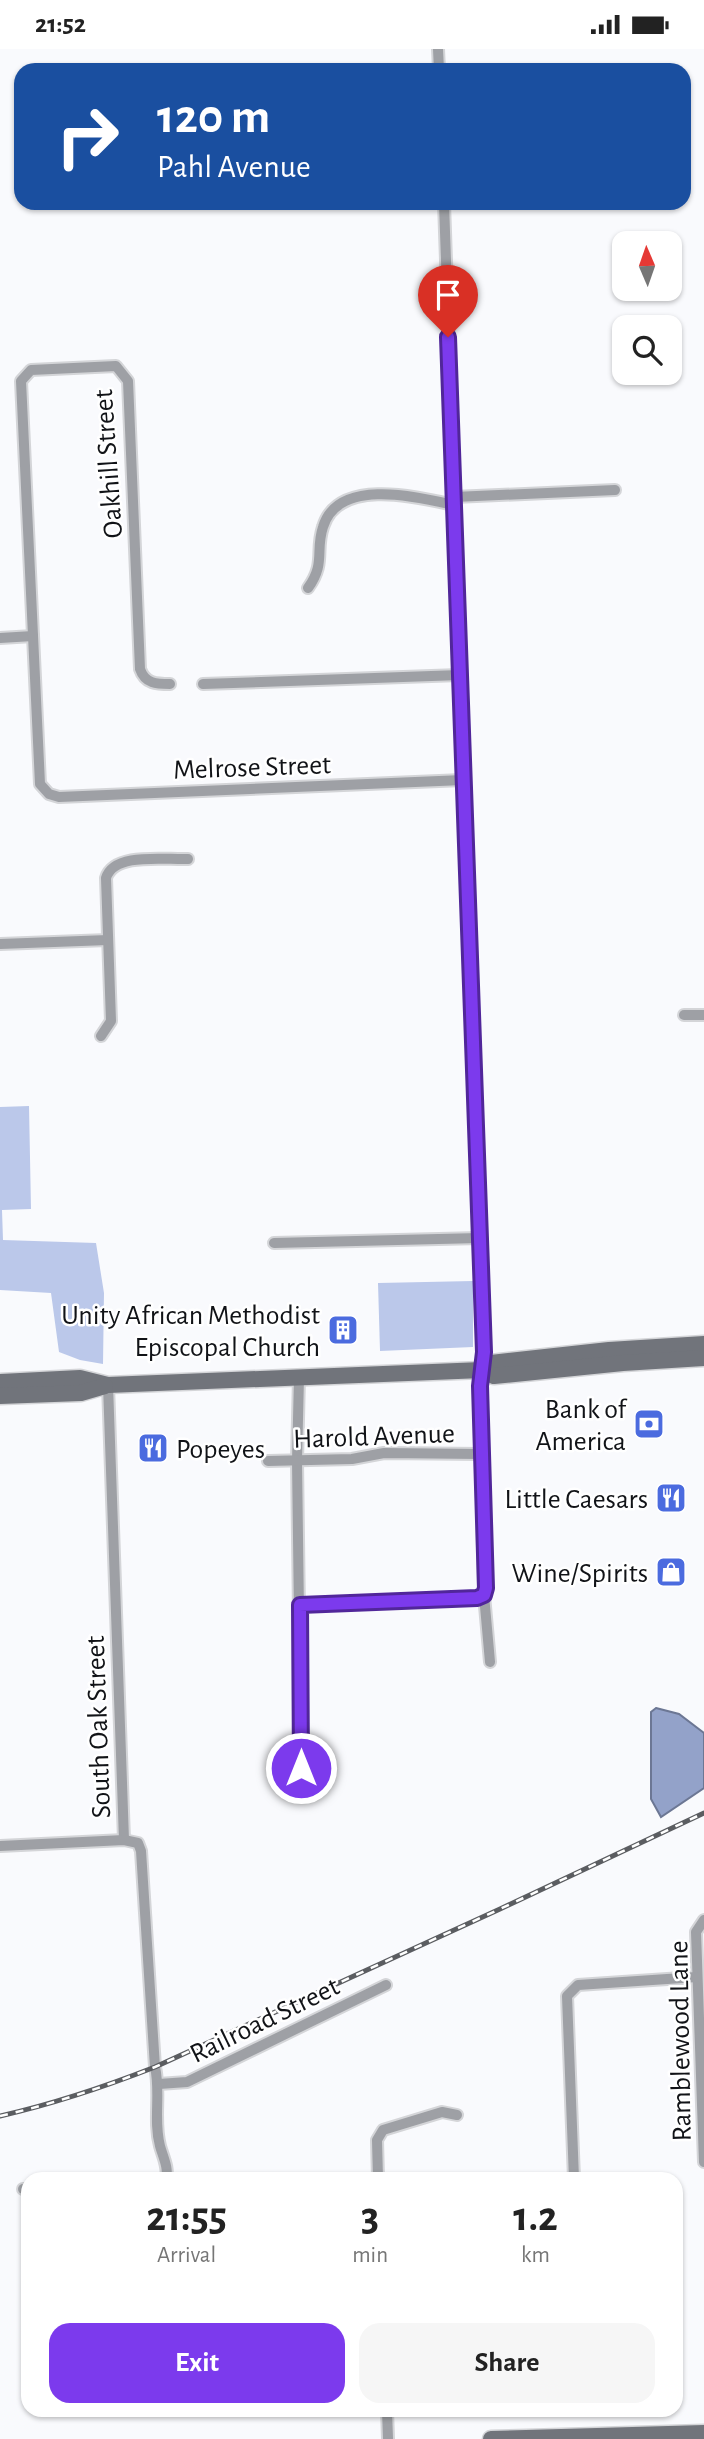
<!DOCTYPE html>
<style>
body{margin:0;font-family:"Alegreya Sans",sans-serif;background:#f6f6f6;color:#222;height:100vh;display:flex;flex-direction:column;font-size:26px;white-space:nowrap}
*{box-sizing:border-box;margin:0}
p{font-size:23px;color:#767676}
.icon{flex:none;width:38px;height:38px;fill:none;stroke:currentColor;stroke-width:2;stroke-linecap:round;stroke-linejoin:round}
.map{position:relative;flex:1;overflow:hidden}
.sheet{position:absolute;left:21px;top:2123px;width:662px;height:245px;display:flex;flex-direction:column;background:#fff;border-radius:21px;box-shadow:0 2px 5px #0004}
.sheet>*{flex:none}
.hud{position:absolute;left:14px;top:14px;width:677px;height:147px;border-radius:21px;box-shadow:0 2px 5px #0004;background:#1a4fa0;color:#fff;overflow:hidden}
.needle{width:46px;rotate:358deg}
.tools{position:absolute;left:612px;top:182px;display:grid;gap:14px}
.tools a{display:grid;place-items:center;width:70px;height:70px;border-radius:14px;background:#fff;box-shadow:0 2px 5px #0004;font-size:35px}
.pin{position:absolute;display:grid;place-items:center;width:60px;height:60px;color:#fff;margin:-72px -30px;border-radius:50% 50% 50% 0;rotate:-45deg;box-shadow:0 0 7px #0007}
.pin .icon{rotate:45deg}
.me{position:absolute;width:77px;margin:-38px;rotate:0deg;stroke-linejoin:round;filter:drop-shadow(0 0 5px #0008)}
.turn{display:flex;align-items:center;gap:24px;height:147px;padding:0 28px;font-size:32px}
.turn .icon{width:91px;height:91px;stroke-width:2.5}
.turn b{display:block;font-size:49px;line-height:60px}
.eta{display:flex;justify-content:space-evenly;align-items:center;height:119px;text-align:center}
.eta b{font-size:42px;font-weight:700;line-height:49px}
.action{display:flex;gap:14px;margin-top:auto;padding:14px 28px}
.action a{flex:1;height:80px;border-radius:21px;background:#7c3aed;color:#fff;font-size:28px;font-weight:700;line-height:80px;text-align:center}
.action a+a{background:#f6f6f6;color:#222}
.status{display:flex;justify-content:space-between;align-items:center;height:49px;padding:0 35px;background:#fff;direction:ltr}
.status svg{height:19px;fill:currentColor}
.map>svg:first-child{display:block}
.green{fill:#bbc8ea}
.water{fill:#93a2c9;stroke:#6c7794;stroke-width:2}
.lines{fill:none;stroke-linecap:round;stroke-linejoin:round}
.street-casing{stroke:#d4d5d8;stroke-width:14}
.secondary-casing{stroke:#d4d5d8;stroke-width:19}
.street{stroke:#9ea0a5;stroke-width:10}
.secondary{stroke:#71747b;stroke-width:16}
.rail-casing{stroke:#5b5d61;stroke-width:5}
.rail{stroke:#fff;stroke-width:2.5;stroke-dasharray:8;stroke-linecap:butt}
.route-casing{stroke:#51269a;stroke-width:18}
.route{stroke:#7c3aed;stroke-width:12}
.labels{text-anchor:middle;stroke-width:5;stroke-linejoin:round;paint-order:stroke}
.street-label{font-size:28px;fill:#111317;stroke:#fff}
.poi-label{font-size:28px;fill:#111317;stroke:#fff;text-anchor:end}
</style>
<div class="status"><b>21:52</b><svg viewBox="0 0 49 12"><path d="M0 12V9h3v3zM5 12V6h3v6zM10 12V3h3v9zM15 12V0h3v12zM26 1h20v11H26zM47 4h2v5h-2z"/></svg></div>
<div class="map">
<svg width="704" height="2390" viewBox="0 0 704 2390">
<rect width="100%" height="100%" fill="#f9fafd"/>
<!-- green -->
<g class="green">
<path d="M29 1057 31 1160 2 1161 3 1191 96 1194 104 1244 103 1315 80 1311 59 1303 51 1244 0 1241V1058Z"/>
<path d="M473 1232V1298L380 1302 378 1234Z"/>
</g>
<!-- water -->
<path class="water" d="M656 1659 679 1665 704 1684V1739L661 1768 651 1750V1663Z"/>
<g class="lines">
<!-- street casing -->
<g class="street-casing">
<g id="street">
<path d="M438 0 439 21"/>
<path d="M444 154 480 1189 484 1306 480 1337 481 1405 484 1546 490 1613"/>
<path d="M454 448 615 441"/>
<path d="M308 539C326 514 315 502 323 478 338 428 418 448 454 456"/>
<path d="M0 589 33 587"/>
<path d="M170 635C157 635 145 635 140 620L128 332 116 317 31 321 21 332 40 735 49 745 59 748 463 731"/>
<path d="M203 635 460 626"/>
<path d="M0 895 108 891"/>
<path d="M684 966H704"/>
<path d="M101 987 111 972 106 829C114 803 164 811 188 810"/>
<path d="M274 1194 480 1189"/>
<path d="M299 1328 297 1412 301 1719"/>
<path d="M108 1336 124 1791"/>
<path d="M268 1412 352 1410 384 1404 481 1405"/>
<path d="M300 1556 477 1549 484 1546"/>
<path d="M0 1797 124 1791 138 1794 141 1802 155 2018C161 2044 153 2071 160 2097 163 2108 169 2119 166 2130"/>
<path d="M704 1871 696 1883 704 2113"/>
<path d="M159 2035 187 2033 386 1936"/>
<path d="M378 2130 377 2091 383 2081 442 2063 457 2066"/>
<path d="M574 2130 567 1947 578 1936 697 1928"/>
<path d="M23 2140H28"/>
<path d="M387 2361 388 2390"/>
</g>
</g>
<!-- secondary casing -->
<g class="secondary-casing">
<g id="secondary">
<path d="M482 1321 491 1314 609 1301 704 1295"/>
<path d="M0 1333 80 1329 108 1336 482 1321 494 1327 623 1314 704 1309"/>
<path d="M0 1347 81 1344 105 1337"/>
<path d="M491 2390 704 2384"/>
</g>
</g>
<!-- street -->
<use href="#street" class="street"/>
<!-- secondary -->
<use href="#secondary" class="secondary"/>
<!-- rail casing -->
<g class="rail-casing">
<path id="rail" d="M0 2067C53 2055 104 2038 155 2018L500 1860 704 1764"/>
</g>
<!-- rail -->
<use href="#rail" class="rail"/>
</g>
<g class="lines">
<!-- route casing -->
<g class="route-casing">
<path id="route" d="M301 1719 300 1556 477 1549 484 1546 486 1539 480 1337 484 1303 448 288"/>
</g>
<!-- route -->
<use href="#route" class="route"/>
</g>
<!-- icons -->
<defs>
<g id="building-square" transform="scale(1.575)"><rect x="-9" y="-9" width="18" height="18" rx="4" fill="#4b6bdf" stroke="#fff"/><path d="M-4-6H4V6H1V3H-1V6H-4ZM-2.5-4.3h1.7v1.8h-1.7ZM.8-4.3h1.7v1.8H.8ZM-2.5-1h1.7V.8h-1.7ZM.8-1h1.7V.8H.8Z" fill="#fff"/></g>
<g id="bank-square" transform="scale(1.575)"><rect x="-9" y="-9" width="18" height="18" rx="4" fill="#4b6bdf" stroke="#fff"/><path d="M-6-4H6V4H-6ZM0-2.3a2.3 2.3 0 1 0 0 4.6a2.3 2.3 0 1 0 0-4.6Z" fill="#fff"/></g>
<g id="restaurant-square" transform="scale(1.575)"><rect x="-9" y="-9" width="18" height="18" rx="4" fill="#4b6bdf" stroke="#fff"/><path d="M-5-6h1v4h1v-4h1v4h1v-4h1v5L-1.5 .5V6h-2V.5L-5-1ZM5-6V6H3V1.5H1.5Q1.5-4 5-6Z" fill="#fff"/></g>
<g id="shop-square" transform="scale(1.575)"><rect x="-9" y="-9" width="18" height="18" rx="4" fill="#4b6bdf" stroke="#fff"/><path d="M-5-2.5h2.3a2.7 3.5 0 0 1 5.4 0H5L5.5 6h-11ZM-1.5-2.5h3a1.5 2.3 0 0 0-3 0Z" fill="#fff"/></g>
</defs>
<g fill-rule="evenodd">
<use href="#building-square" x="343" y="1281"/>
<use href="#bank-square" x="649" y="1375"/>
<use href="#restaurant-square" x="153" y="1399"/>
<use href="#restaurant-square" x="671" y="1449"/>
<use href="#shop-square" x="671" y="1523"/>
</g>
<g class="labels">
<!-- street labels -->
<g class="street-label">
<text transform="translate(107 415) rotate(-94)" y="10">Oakhill Street</text>
<text transform="translate(252 717) rotate(-2)" y="10">Melrose Street</text>
<text transform="translate(374 1386) rotate(-2)" y="10">Harold Avenue</text>
<text transform="translate(97 1678) rotate(-92)" y="10">South Oak Street</text>
<text transform="translate(264 1970) rotate(-26)" y="10">Railroad Street</text>
<text transform="translate(679 1992) rotate(-91)" y="10">Ramblewood Lane</text>
</g>
<!-- poi labels -->
<g class="poi-label">
<text x="320" y="1275">Unity African Methodist<tspan x="320" dy="32">Episcopal Church</tspan></text>
<text x="626" y="1369">Bank of<tspan x="626" dy="32">America</tspan></text>
<text x="176" y="1409" text-anchor="start">Popeyes</text>
<text x="648" y="1459">Little Caesars</text>
<text x="648" y="1533">Wine/Spirits</text>
</g>
</g>
</svg>
<div class="tools">
<a><svg class="needle" viewBox="-14 -14 28 28"><path d="M0-13l5 13h-10z" fill="#e53935"/><path d="M0 13l5-13h-10z" fill="#767676"/></svg></a>
<a><svg class="icon" aria-label="search" viewBox="0 0 24 24"><circle cx="10" cy="10" r="6"/><path d="M15 15l6 6"/></svg></a>
</div>
<div class="pin" style="left:448px;top:288px;background:#d93025"><svg class="icon" aria-label="arrive" viewBox="0 0 24 24"><path d="M6 21V4h12l-3 4 3 4H6"/></svg></div>
<svg class="me" style="left:301px;top:1719px" viewBox="-20 -20 40 40"><circle r="17" fill="#7c3aed" stroke="#fff" stroke-width="3"/><path d="M0-11L8 9 0 5-8 9z" fill="#fff"/></svg>
<div class="hud">
<div class="turn"><svg class="icon" aria-label="right" viewBox="0 0 24 24"><path d="M7 20v-9h11M14 6l5 5-5 5"/></svg><div><b>120 m</b>Pahl Avenue</div></div>
</div>
<section class="sheet">
<div class="eta">
<div><b>21:55</b><p>Arrival</p></div>
<div><b>3</b><p>min</p></div>
<div><b>1.2</b><p>km</p></div>
</div>
<div class="action"><a>Exit</a><a>Share</a></div>
</section>
</div>
